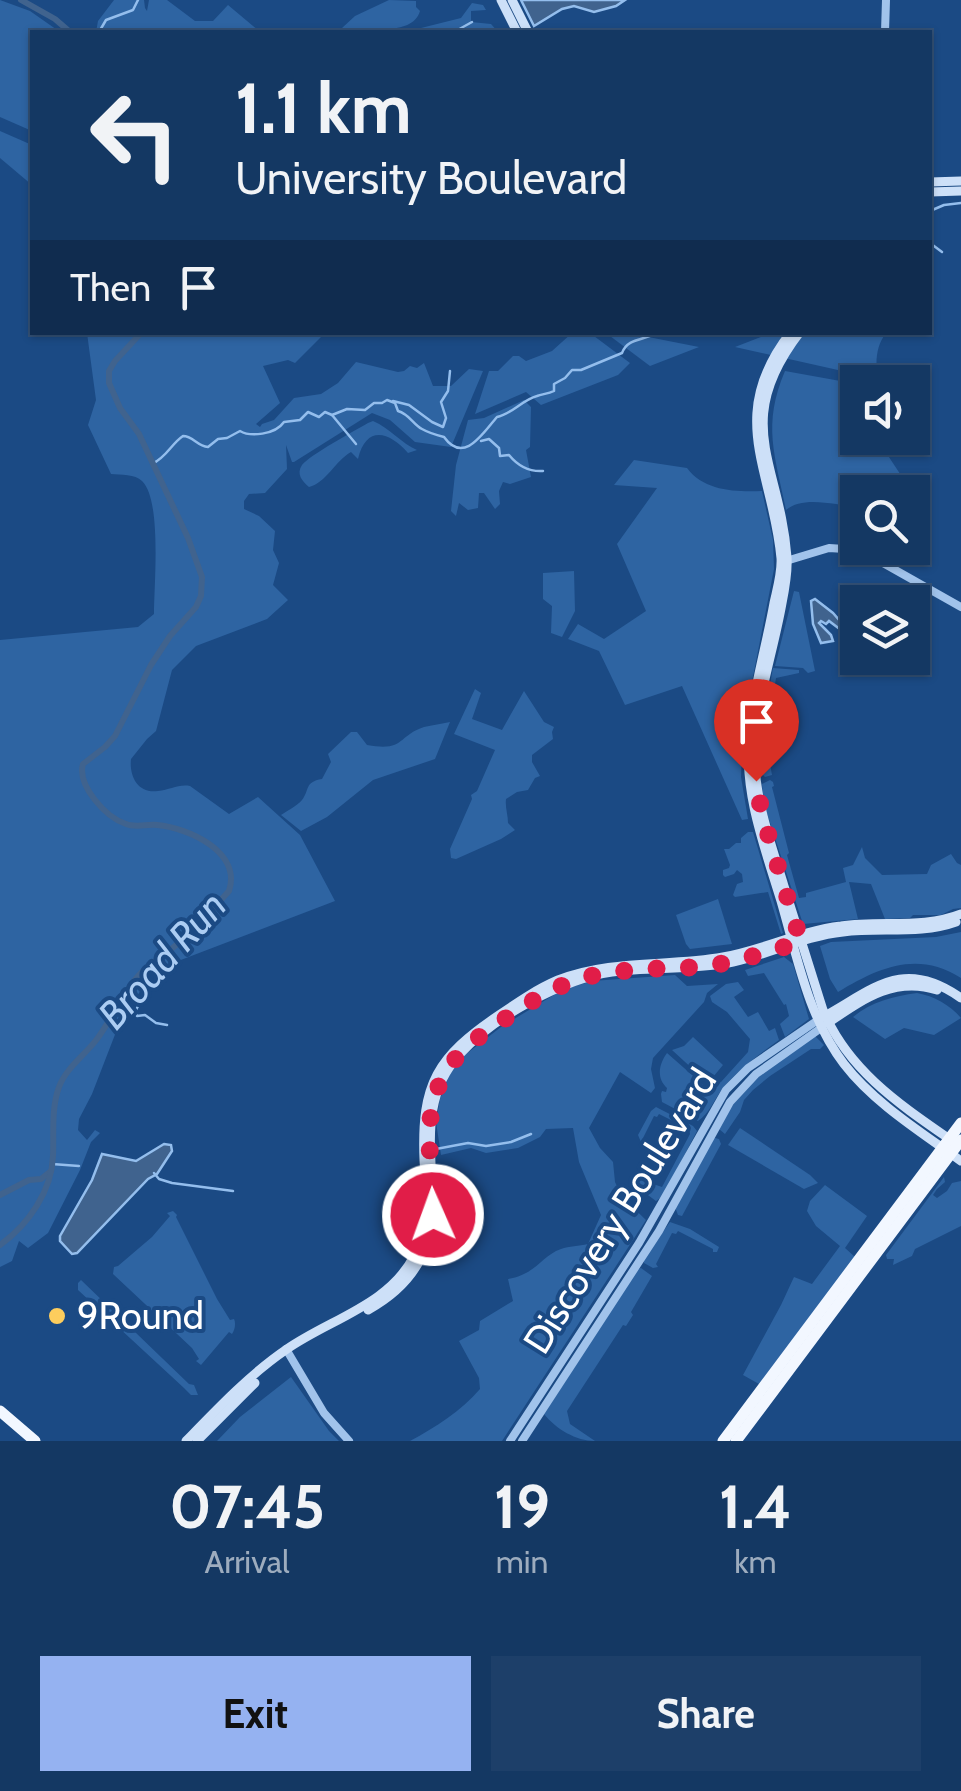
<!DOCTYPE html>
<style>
body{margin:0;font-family:Cabin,sans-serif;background:#1d3f69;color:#f1f3f6;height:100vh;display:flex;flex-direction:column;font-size:38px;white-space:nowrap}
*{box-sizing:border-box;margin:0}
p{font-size:32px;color:#9dacbe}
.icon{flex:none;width:55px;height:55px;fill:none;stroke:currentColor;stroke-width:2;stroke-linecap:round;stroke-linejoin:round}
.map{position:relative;height:1441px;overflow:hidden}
.details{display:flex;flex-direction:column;background:#143863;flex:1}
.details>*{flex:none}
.banner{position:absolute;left:30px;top:30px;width:902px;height:305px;border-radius:0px;box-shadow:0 2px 8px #0004,0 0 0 2px #335278;background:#143863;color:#f1f3f6;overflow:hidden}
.controls{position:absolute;left:840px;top:365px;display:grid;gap:20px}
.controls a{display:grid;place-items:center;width:90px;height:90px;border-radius:0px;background:#143863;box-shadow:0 2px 8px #0004,0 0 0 2px #335278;font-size:50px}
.pin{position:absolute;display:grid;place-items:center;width:85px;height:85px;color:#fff;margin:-102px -42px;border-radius:50% 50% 50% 0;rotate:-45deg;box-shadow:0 0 10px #0007}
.pin .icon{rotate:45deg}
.me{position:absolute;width:110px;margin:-55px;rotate:358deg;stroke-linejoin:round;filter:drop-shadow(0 0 8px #0008)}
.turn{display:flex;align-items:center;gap:35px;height:210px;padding:0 40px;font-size:45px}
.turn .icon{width:130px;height:130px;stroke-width:2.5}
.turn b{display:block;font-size:70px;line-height:85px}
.then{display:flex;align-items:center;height:95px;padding:0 40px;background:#0003;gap:20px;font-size:38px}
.eta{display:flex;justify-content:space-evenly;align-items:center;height:170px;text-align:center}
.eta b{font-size:60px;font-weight:700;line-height:70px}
.button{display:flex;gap:20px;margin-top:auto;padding:20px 40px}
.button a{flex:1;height:115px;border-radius:0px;background:#95b2f1;color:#111;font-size:40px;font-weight:700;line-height:115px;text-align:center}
.button a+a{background:#1d3f69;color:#f1f3f6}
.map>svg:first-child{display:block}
.green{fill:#2e64a2}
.water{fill:#40638e;stroke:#94beed;stroke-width:2.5}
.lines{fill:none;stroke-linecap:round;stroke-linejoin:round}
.stream{stroke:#94beed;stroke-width:2.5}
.river{stroke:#40638e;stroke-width:6}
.tertiary{stroke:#a1c3eb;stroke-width:8}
.secondary{stroke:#cde0f8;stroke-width:9}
.trunk{stroke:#f2f7ff;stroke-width:11}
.route{stroke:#e11d48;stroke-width:18;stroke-dasharray:0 32.4}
.poi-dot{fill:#fdcd5d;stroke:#1b4a84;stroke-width:4}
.labels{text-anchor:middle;stroke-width:8;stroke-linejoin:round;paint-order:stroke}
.street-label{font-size:38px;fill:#fff;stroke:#1b4a84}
.poi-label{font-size:38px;fill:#fff;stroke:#1b4a84;text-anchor:start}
.water-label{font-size:40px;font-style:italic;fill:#accdf3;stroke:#1b4a84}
</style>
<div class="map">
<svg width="961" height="1441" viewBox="0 0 961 1441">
<rect width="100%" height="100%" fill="#1b4a84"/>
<!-- green -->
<g class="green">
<path d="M0 0 30 11 60 32H32V131L0 117Z"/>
<path d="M114 0H144L145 8 147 11 149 0H167L195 21H213L228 5 259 31 273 32H96L98 21Z"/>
<path d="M389 0 416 1V7L420 11C416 25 401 28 388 29L386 32H341L342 28 355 16Z"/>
<path d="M472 3 483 5 486 10 471 11V22L491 24 498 32H388L421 28 461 18Z"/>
<path d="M0 131 32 145V185L0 158Z"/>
<path d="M87 333H325L295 363 288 360 263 366 280 403 256 424 260 427 262 424 274 420 294 398 321 394 338 383 356 362 398 372 404 371 410 366 417 368 424 363 433 386H451L469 369 483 371 451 447 415 442 390 420 372 413 294 462H292L286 445 287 469 265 493 249 494 244 501V509L259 516 275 531 273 550 279 563 273 585 288 600 267 619 196 646 172 670 156 731 147 739 131 759C129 776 138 794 158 791 170 790 178 784 190 786L229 814 258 797 300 835 335 901 152 971 116 1032 92 1094 79 1119 78 1130 87 1140 95 1130 100 1133 91 1142 80 1170 48 1233 28 1248 19 1241 12 1261 0 1267V640L138 627 154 614C154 585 162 500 142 481 135 474 121 475 111 474L88 425 96 400Z"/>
<path d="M572 333H590L630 363 618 375 541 405 526 392 475 414 489 371H498L513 356H519L526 361 552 351Z"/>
<path d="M606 333H628L699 347 650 366Z"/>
<path d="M771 333H886C876 346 875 362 878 379L735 347Z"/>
<path d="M785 371 857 384 858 438H881V445L912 492H858L857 507C836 505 803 495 786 510 775 455 762 425 785 371Z"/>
<path d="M524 400 531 407 530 447 526 450 531 477 510 484 503 482 499 491 500 504 495 509 484 493H479L478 508 468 510 459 503 456 516 451 511 456 465 468 420 484 418Z"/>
<path d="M373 421C390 428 402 444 417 450L408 453C389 431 366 425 358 459L351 452C335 461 326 483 309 487 302 481 296 474 302 465 310 455 354 431 368 423Z"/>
<path d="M634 460 687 468C704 491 735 492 762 491L773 540 774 569 743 728 741 777 748 819 742 820 682 686 625 705 599 651 568 639 578 624 604 639 646 611 617 544 657 488 614 485Z"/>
<path d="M574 571 575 611 562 637 551 633 552 606 543 599V573Z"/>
<path d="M794 591 799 592 815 671 808 673 803 668 775 666Z"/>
<path d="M773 668 799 670V673L776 678 766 741 772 775 765 777 760 772V738Z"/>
<path d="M475 689 481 693 472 719 502 730 524 691 544 722 554 727 552 732 553 739 532 755V762L540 776 535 778 528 790 517 792 506 799C505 808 508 814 508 823L515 830 501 839 456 859 451 858 450 849 472 799 471 795 477 791 495 750 454 734Z"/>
<path d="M450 722 435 759 373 780 327 817 301 831 281 815C287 811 297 806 302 800 310 790 304 782 322 779L331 762 328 754 351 732H357L367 745C405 752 397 736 424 727 432 725 442 724 450 722Z"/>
<path d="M770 780 773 782 774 786 772 787 789 853 787 855 799 898 806 897V893L846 882 843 868 853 865 862 847 865 858 882 875 927 874 931 865 951 854 957 863 961 865V908L953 909 941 915H913L910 918 885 919 871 884 849 882 858 919 803 924 763 801 762 784Z"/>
<path d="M748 832H753L783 933 781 934 768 892 735 897 733 895 737 884 743 882 742 874 737 870 734 874 725 877 723 875V870L729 868 730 865 724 849H729L736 843H741V838Z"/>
<path d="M718 899 732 944 690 949 686 944 676 915Z"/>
<path d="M961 932V978C917 950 878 968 838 992L830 979 820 946 831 942 936 937Z"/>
<path d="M784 957 793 964 809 1019 785 1037 780 1024 789 1016 786 1004 784 1005 764 973 748 976 745 970Z"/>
<path d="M675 975 687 986 718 984 707 993 704 1002 653 1058 651 1069 655 1088 651 1093 620 1072 589 1128 600 1148 613 1162 615 1182 622 1197 646 1220 502 1441H410C436 1427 461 1411 480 1389L479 1378 459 1341 479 1330 480 1321 513 1301 508 1279C537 1274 541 1256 561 1249 569 1246 579 1246 588 1244L601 1215 579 1162 573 1128 546 1129 540 1137 518 1148 486 1153 471 1148 441 1155 436 1122 440 1099 449 1076 461 1058 501 1027 562 990 592 981Z"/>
<path d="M738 982 744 990 734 997 748 1017 758 1012 769 1031 775 1028 779 1040C758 1055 739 1069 723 1088 714 1099 710 1113 698 1121L662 1102 661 1094 662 1091 666 1092 667 1088C656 1078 659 1064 667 1053L708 1089 714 1087 719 1081 721 1082 748 1052 750 1039 727 1012 712 1002 710 996 726 984Z"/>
<path d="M917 993C934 996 950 1005 961 1018L934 1035 904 1028 885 1039 853 1017C871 1002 894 996 917 993Z"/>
<path d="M815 1036 824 1045 820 1049H811L770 1076 753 1090 744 1100 740 1112 725 1134 719 1129C740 1083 775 1064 815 1036Z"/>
<path d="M693 1037 723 1065 708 1083 672 1050 684 1046Z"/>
<path d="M656 1107 693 1126 697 1131 663 1196 656 1201 637 1187 638 1181 643 1180 648 1185 650 1183 662 1187 690 1134 689 1129 659 1114 657 1117 654 1116 641 1142 638 1135 651 1111Z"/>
<path d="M740 1128 810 1175 818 1183 804 1189 728 1145Z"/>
<path d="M715 1138 719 1139 721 1144 682 1216 678 1215 675 1207 711 1139Z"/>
<path d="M944 1177 945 1182 937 1189 933 1195 937 1198 947 1191 952 1183 961 1181V1226L915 1249 912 1256 893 1265 894 1259H887L886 1255Z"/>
<path d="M825 1185 867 1216 845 1248 855 1257 759 1384 743 1375 781 1305 794 1277 812 1284 840 1246 816 1226 807 1211 810 1201Z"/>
<path d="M173 1211 177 1215 176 1217 217 1299 230 1320 234 1319C236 1323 235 1330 232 1334L229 1332 201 1365 196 1361 199 1359 192 1348 113 1274 114 1267 118 1266 152 1237 170 1216 167 1213Z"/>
<path d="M670 1222 690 1229 719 1247 717 1252H713V1249L678 1231 676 1234 672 1233 656 1264 658 1267 653 1268 644 1263V1258Z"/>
<path d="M641 1268 652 1276 631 1312 633 1315 626 1326 623 1325 567 1411 570 1424 595 1441C576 1441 556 1429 544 1414L638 1269Z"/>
<path d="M81 1280 189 1384 194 1385 198 1395H191L184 1388 78 1290V1283Z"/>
<path d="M291 1377 329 1431 339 1441H217L240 1417Z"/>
</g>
<!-- water -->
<g class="water">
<path d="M521 0H625L616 6 594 12 574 6 562 9 534 26Z"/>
<path d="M815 599 833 613 846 628 845 633 829 621 826 624 821 621 819 623 831 635 833 641 821 643 813 624 811 601Z"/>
<path d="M164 1144 171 1145 172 1151 157 1174 148 1179 77 1253 72 1254 60 1241V1236L92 1180 102 1154 136 1161Z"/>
</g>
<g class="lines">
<!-- stream -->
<g class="stream">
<path d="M99 32 106 20 133 10 138 0"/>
<path d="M454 32 472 22"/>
<path d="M930 211 944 205 961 203"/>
<path d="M930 243 942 252"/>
<path d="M393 401 409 405 432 422 443 427 446 418 441 402 448 391 450 371"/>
<path d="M332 415 356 444"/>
<path d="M481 441 489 439 499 448 500 456 509 455C518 466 528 472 543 471"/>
<path d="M152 464C167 457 171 444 183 436 193 436 197 446 208 447L218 439 227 438 240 431C250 437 275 435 284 422L300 420 308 412 319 417 325 412 332 415 347 409 365 410 374 403H382L387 400 395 403 398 411C409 414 413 424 422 429 429 433 436 435 444 437 464 465 483 433 497 417 512 414 522 400 537 396 542 394 548 394 554 391V384L565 378 572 370H581L622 353C628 337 645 341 658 332"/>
<path d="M127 991 138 1006 135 1012 137 1016 145 1015 156 1023 167 1025"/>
<path d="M436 1149 468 1143 486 1146 511 1142 531 1134"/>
<path d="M52 1164 79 1166"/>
<path d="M154 1173 159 1179 172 1183 233 1191"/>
</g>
<!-- river -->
<g class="river">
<path d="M21 0 55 19 70 32"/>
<path d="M0 1195 29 1180 41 1179 51 1171"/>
<path d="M0 1245C28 1225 52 1191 53 1156 54 1133 51 1109 59 1087 66 1068 85 1055 97 1039 112 1019 122 994 139 975 150 963 163 956 175 946 195 930 212 910 229 891 242 852 189 828 157 825 147 824 135 828 126 824 105 817 77 785 83 764L105 747 115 736 151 665 170 636 196 607 201 596 202 577 188 538 139 434 120 408 109 383V371L115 361 142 332"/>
</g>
<!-- tertiary -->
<g class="tertiary">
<path d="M885 32 886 0"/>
<path d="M786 561 829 548 860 550 961 607"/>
<path d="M286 1349 324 1413 349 1441"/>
<path d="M510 1441 639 1243 726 1090 748 1068 818 1020"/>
<path d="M522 1441 659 1231 730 1102 756 1074 821 1028"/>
</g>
<!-- secondary -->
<g class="secondary">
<path d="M501 0 517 32"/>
<path d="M512 0 528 32"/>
<path d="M930 182 961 181"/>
<path d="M930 192 961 191"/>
<path d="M791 332C725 416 773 470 781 558 782 573 777 589 774 603 766 648 752 693 749 738 744 795 765 848 781 901 797 956 808 1017 844 1064 874 1103 921 1132 961 1161"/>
<path d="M800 332C730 423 780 463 787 557 788 572 785 588 782 603 774 648 759 692 755 738 751 790 769 837 784 886 797 928 810 969 823 1010 848 1070 899 1104 951 1140"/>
<path d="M823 1017C874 989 903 957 961 998"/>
<path d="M828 1023C862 1000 894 976 937 990"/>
<path d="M368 1310C490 1242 386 1134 460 1054 494 1017 562 979 612 972 652 967 693 970 733 962 770 954 805 936 843 932 880 927 920 935 956 922"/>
<path d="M186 1441C217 1409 250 1374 287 1349 330 1319 389 1305 414 1256 430 1225 426 1193 424 1160 421 1083 437 1057 499 1015 518 1002 537 989 558 980 612 959 668 967 723 957 763 950 800 931 841 926 881 920 923 929 961 914"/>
<path d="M197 1441 255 1383"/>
</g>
<!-- trunk -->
<g class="trunk">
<path d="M0 1411 35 1441"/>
<path d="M723 1441 961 1123"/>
<path d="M736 1441 961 1140"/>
</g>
</g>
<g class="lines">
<!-- route -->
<path class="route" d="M433 1215C434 1177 424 1137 434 1100 442 1069 463 1047 489 1030 519 1009 547 989 583 978 620 968 659 969 697 967 731 964 761 954 794 944L792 938 799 935 762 814 756 781"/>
</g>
<!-- markers -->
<circle class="poi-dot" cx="57" cy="1316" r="10"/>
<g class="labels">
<!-- street labels -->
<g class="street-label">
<text transform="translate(620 1211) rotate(-58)" y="13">Discovery Boulevard</text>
</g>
<!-- poi labels -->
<g class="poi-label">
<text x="77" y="1329">9Round</text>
</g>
<!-- water labels -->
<g class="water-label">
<text transform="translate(162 960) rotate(-48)" y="14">Broad Run</text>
</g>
</g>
</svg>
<div class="controls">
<a><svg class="icon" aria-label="sound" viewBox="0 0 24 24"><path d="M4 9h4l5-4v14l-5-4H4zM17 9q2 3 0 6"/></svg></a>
<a><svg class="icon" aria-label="search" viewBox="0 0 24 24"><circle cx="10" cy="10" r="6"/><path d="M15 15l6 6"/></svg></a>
<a><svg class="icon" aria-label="layers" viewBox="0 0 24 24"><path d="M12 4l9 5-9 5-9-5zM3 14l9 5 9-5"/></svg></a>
</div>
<div class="pin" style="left:756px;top:781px;background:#d93025"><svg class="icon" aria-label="arrive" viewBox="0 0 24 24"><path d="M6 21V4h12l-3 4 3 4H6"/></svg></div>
<svg class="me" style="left:433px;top:1215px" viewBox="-20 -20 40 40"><circle r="17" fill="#e11d48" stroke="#fff" stroke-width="3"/><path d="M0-11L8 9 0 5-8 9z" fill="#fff"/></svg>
<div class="banner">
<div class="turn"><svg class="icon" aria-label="left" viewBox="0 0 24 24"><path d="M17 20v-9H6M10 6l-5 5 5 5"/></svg><div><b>1.1 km</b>University Boulevard</div></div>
<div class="then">Then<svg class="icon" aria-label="arrive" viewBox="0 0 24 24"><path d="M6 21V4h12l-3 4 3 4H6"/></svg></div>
</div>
</div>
<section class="details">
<div class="eta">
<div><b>07:45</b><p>Arrival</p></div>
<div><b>19</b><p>min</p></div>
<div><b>1.4</b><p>km</p></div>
</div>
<div class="button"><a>Exit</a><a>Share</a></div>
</section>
